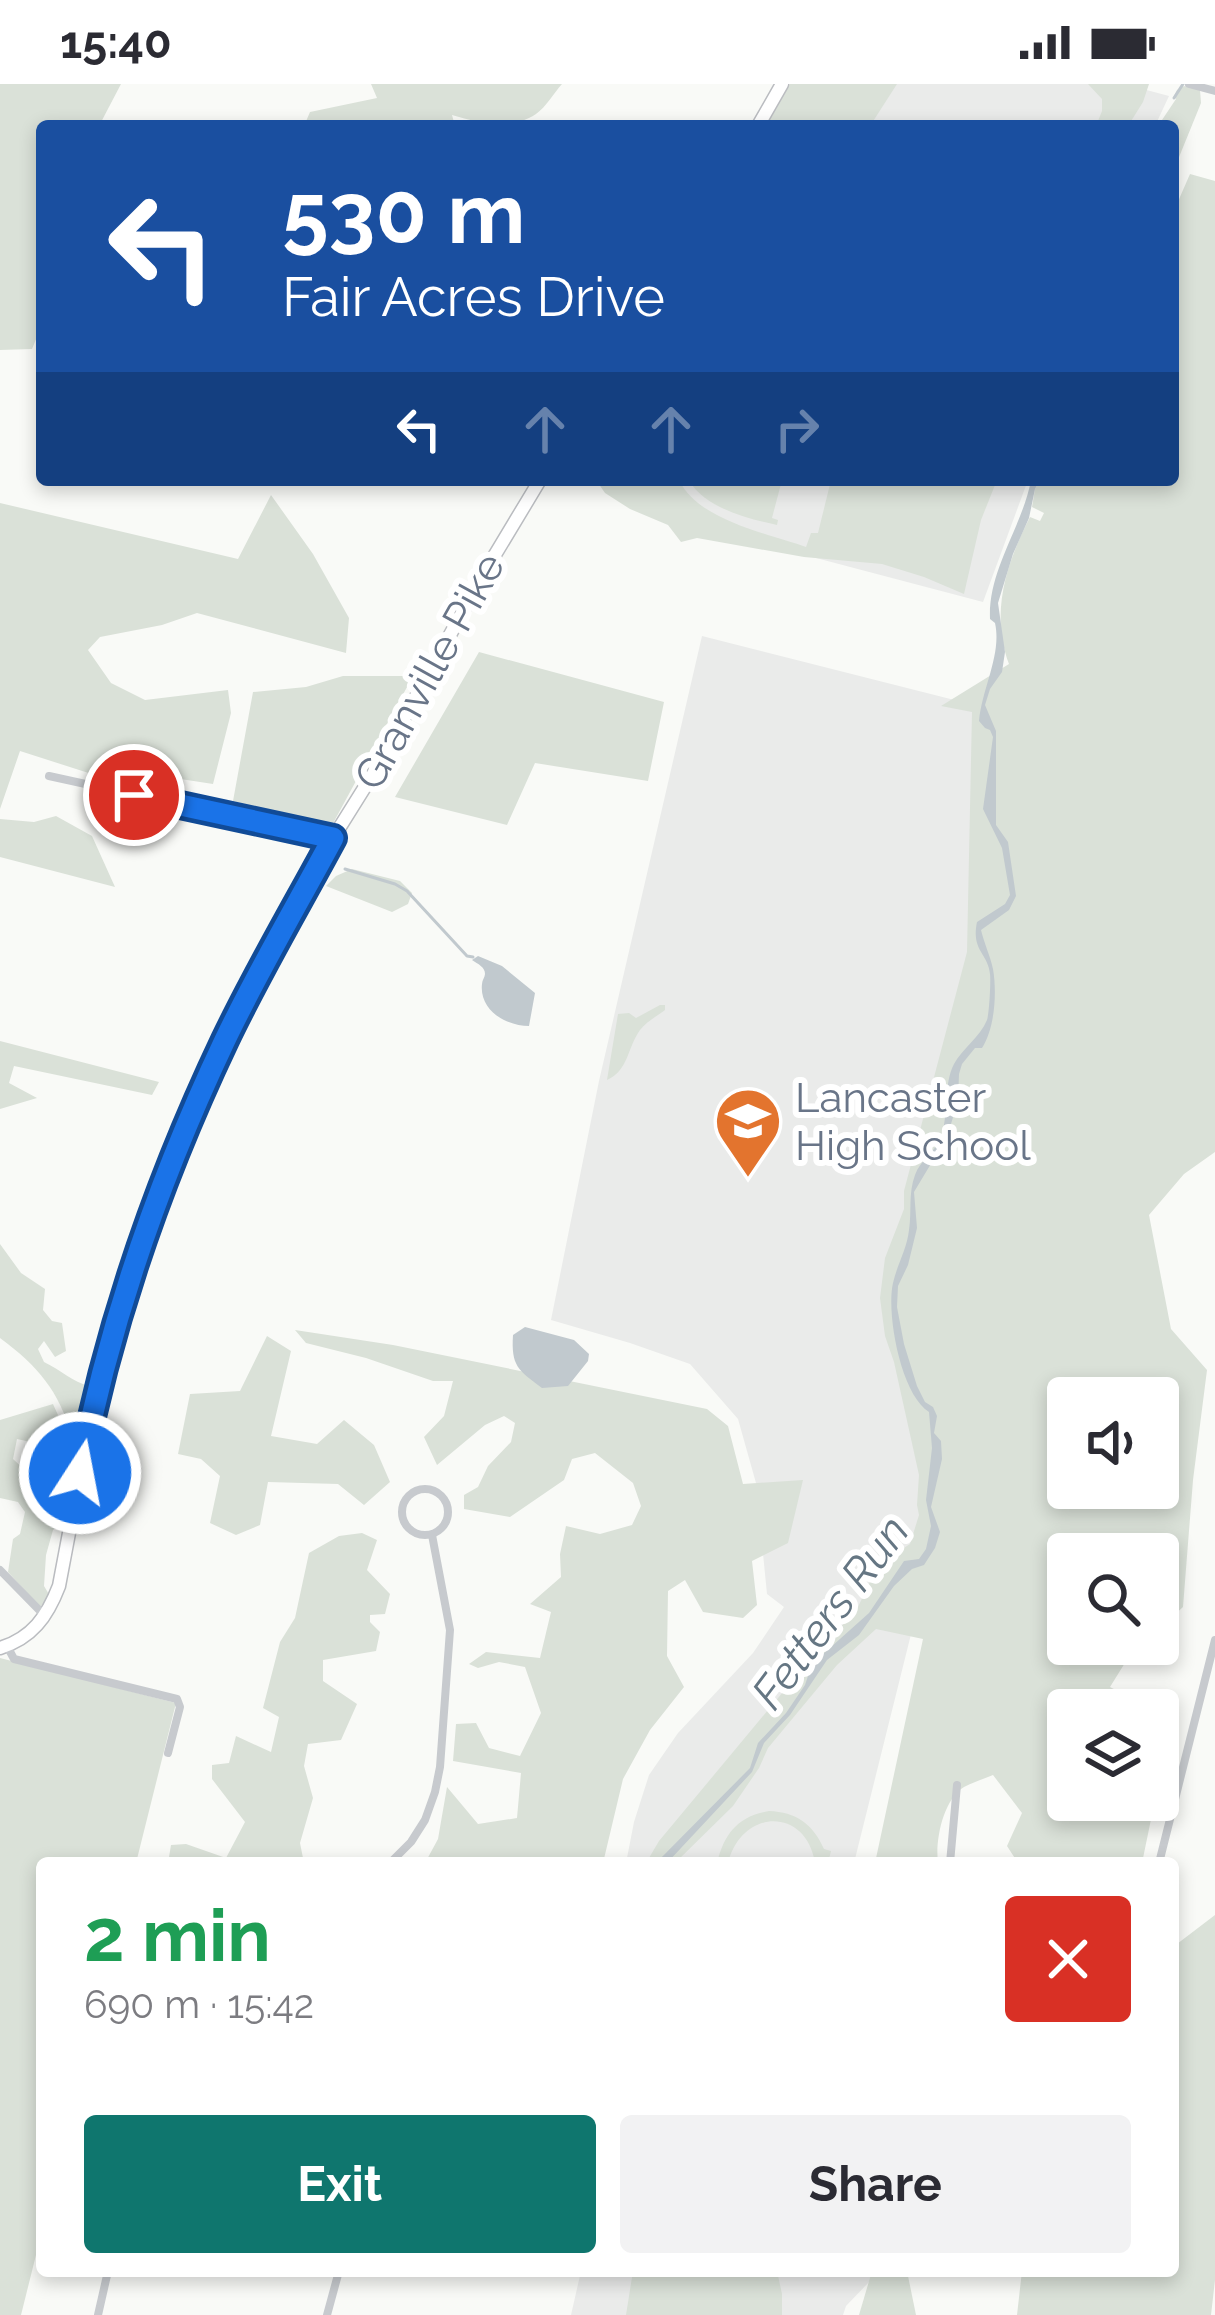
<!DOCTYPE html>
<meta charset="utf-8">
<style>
body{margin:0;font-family:Raleway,sans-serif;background:#f2f2f3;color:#2b2b33;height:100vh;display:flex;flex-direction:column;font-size:45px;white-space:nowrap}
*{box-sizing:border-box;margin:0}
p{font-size:39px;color:#7c7c81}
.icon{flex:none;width:66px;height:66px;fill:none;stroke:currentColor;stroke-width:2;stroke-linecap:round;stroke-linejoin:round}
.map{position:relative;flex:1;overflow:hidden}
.side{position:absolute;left:36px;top:1773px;width:1143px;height:420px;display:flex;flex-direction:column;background:#fff;border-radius:12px;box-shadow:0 6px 18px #0003}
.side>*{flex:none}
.hud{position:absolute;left:36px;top:36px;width:1143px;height:366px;border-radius:12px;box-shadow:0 6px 18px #0003;background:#1a4fa0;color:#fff;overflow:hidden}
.fabs{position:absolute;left:1047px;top:1293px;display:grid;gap:24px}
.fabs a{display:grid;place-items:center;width:132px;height:132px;border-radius:12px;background:#fff;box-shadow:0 6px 18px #0003;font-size:60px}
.pin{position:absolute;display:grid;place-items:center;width:102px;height:102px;color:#fff;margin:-51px;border:6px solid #fff;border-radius:50%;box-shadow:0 3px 12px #0007}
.me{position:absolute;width:132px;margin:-66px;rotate:11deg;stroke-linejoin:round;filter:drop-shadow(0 0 9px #0008)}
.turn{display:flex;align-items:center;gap:42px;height:252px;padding:0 48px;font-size:54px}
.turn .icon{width:156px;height:156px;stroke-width:2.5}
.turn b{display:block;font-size:84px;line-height:102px}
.lanes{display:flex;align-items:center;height:114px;padding:0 48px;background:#0003;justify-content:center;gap:60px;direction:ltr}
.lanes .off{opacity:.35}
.round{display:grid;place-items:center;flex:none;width:126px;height:126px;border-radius:12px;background:#f2f2f3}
.headline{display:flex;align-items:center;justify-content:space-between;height:204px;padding:0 48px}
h1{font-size:72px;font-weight:700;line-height:90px;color:#1e9e55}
.button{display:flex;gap:24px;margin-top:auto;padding:24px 48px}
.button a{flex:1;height:138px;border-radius:12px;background:#0f766e;color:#fff;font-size:48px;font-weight:700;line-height:138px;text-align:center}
.button a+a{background:#f2f2f3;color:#2b2b33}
.status{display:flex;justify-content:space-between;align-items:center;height:84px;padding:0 60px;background:#fff;direction:ltr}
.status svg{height:33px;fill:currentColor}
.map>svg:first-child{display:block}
.built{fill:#eaebea}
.green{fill:#dae1d8;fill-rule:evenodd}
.water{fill:#c1c9ce}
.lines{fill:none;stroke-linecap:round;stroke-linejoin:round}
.stream{stroke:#c1c9ce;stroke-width:3}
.trunk-casing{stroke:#babcc0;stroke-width:15}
.minor{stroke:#c7cace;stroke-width:8}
.trunk{stroke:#fff;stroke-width:12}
.route-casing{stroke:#114b97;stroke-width:30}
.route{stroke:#1a73e8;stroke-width:21}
.labels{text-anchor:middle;stroke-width:12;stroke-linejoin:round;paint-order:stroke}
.street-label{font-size:42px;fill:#697588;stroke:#fff}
.poi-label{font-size:42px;fill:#697588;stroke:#fff;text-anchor:start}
.water-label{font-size:45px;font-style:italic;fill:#657683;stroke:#fff}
</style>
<div class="status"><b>15:40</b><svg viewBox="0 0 49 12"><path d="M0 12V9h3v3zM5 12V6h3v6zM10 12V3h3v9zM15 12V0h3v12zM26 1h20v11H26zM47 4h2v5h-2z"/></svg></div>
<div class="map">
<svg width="1215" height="2231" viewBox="0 0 1215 2231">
<rect width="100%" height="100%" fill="#f9faf7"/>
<!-- built -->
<g class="built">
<path d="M792 0H1124L1169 12 1155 42H769Z"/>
<path d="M602 396H1028L983 518 706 445Z"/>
<path d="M702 552 982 623 936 1450 854 1779H626L634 1738 649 1691 678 1649 753 1569 784 1523 767 1510 756 1399 738 1335 690 1280 630 1259 551 1236 599 997Z"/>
<path d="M581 2187H873L870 2197 846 2222 843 2231H571Z"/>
</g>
<!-- green -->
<g class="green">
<path d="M0 0H121L99 42H42V248H39L32 265 0 266Z"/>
<path d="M371 0H562C554 9 546 23 536 30 508 48 481 39 452 31L455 42H304L310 28 377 14Z"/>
<path d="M790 0H897L870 42H766Z"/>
<path d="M1088 0H1149L1143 18 1128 42H1103L1104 39 1098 37 1102 27V15Z"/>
<path d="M1184 2 1200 6 1201 19 1173 88V42H1158L1176 15 1174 12 1177 6Z"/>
<path d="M1190 90 1215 97V1068L1184 1090 1149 1131 1171 1245 1207 1286 1193 1396 1183 1523 1158 1546V1470H1068V1560H1143L1128 1574 1110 1603 1154 1626H1068V1716H1155L1142 1779H1018L1007 1762 1022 1729 993 1691C984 1695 973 1698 964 1703 943 1716 935 1756 938 1779H875L923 1555 876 1545 837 1581 768 1664 759 1684 733 1722 675 1779H646L659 1757 803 1584 857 1525 878 1481 910 1460 919 1431 917 1421 919 1391 894 1278 885 1252 880 1214 885 1174 904 1125V1107L967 868 972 628 941 622 1009 580C990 529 1006 480 1030 433L1040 437 1044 429 1032 423 1035 405 1040 396H1173V129ZM1068 1314H1158V1404H1068Z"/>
<path d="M596 396H679C698 436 766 449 806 463L811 449H818L831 396H997L981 436 964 510 924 493 882 480 804 473 697 454 681 458 668 441 630 425 605 409Z"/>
<path d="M689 396H782L772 434 778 436 777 441C749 435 704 424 689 396Z"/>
<path d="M271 411 313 470 349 534 346 569 197 529 162 541 100 553 88 566 111 599 145 616 228 606 231 629 213 700 135 688 101 693 20 667 0 725V419L238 475Z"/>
<path d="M479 568 664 618 648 697 535 679 507 741 395 713Z"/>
<path d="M343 592H413L331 743 233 717 253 608 306 603Z"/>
<path d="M56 732 92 752 115 803 0 773V735L34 738Z"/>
<path d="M352 785 400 797 412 809 408 820 392 828 326 802 336 792Z"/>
<path d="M660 921H665V926C657 932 646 938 640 946 627 964 629 986 607 996L618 930 629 929 636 934Z"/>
<path d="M0 957 159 998 152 1011 14 982 9 999 37 1014 0 1025Z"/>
<path d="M0 1160 21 1189 45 1205 43 1226 52 1237 62 1239 66 1267 55 1273 44 1257 38 1265 44 1278C61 1286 72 1298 90 1302L79 1354 72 1352C59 1307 38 1282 0 1254Z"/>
<path d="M295 1246 393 1261 707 1325 728 1342 743 1400 803 1396 788 1459 752 1477 757 1521 743 1534 703 1528 685 1496 668 1507 667 1572 684 1603 650 1646 623 1695 603 1779H425L438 1755 447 1703 478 1740 517 1734 521 1689 453 1677 456 1640 476 1639 489 1664 520 1672 541 1629 525 1583 499 1578 478 1584 469 1580 486 1568 540 1574 551 1528 530 1520 561 1493 560 1470 566 1442 600 1450 632 1441 641 1422 633 1399 595 1369 572 1375 564 1396 510 1433 464 1425V1411L478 1403 488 1382 511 1358 515 1339 504 1332 485 1341 437 1381 424 1353 444 1332 453 1297H433L366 1274 306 1259Z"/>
<path d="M267 1252 291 1267 271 1352 317 1360 344 1336 374 1361 390 1398 364 1421 338 1400 268 1398 260 1441 236 1451 210 1439 220 1392 201 1375 178 1370 190 1310 240 1307Z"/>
<path d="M53 1320 62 1340V1365L17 1355 13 1375 28 1389 71 1401 66 1433 53 1446 46 1471 44 1502 50 1512 40 1523 8 1488 13 1455 20 1450 25 1428 18 1418 0 1414V1336Z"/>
<path d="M362 1449 377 1456 367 1486 390 1510 385 1530 370 1531V1538L380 1548 376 1567 323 1576V1597L357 1620 341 1656 308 1660 304 1682 313 1714 300 1759 304 1779H168L171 1761 186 1760 226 1774 245 1738 212 1695V1681L229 1679 236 1652 271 1668 279 1633 263 1624 280 1558 295 1534 309 1469 339 1452Z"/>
<path d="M0 1574 176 1619 136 1779H42V2147L21 2231H0Z"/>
<path d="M769 1727C796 1728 813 1740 824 1765L831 1767 828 1779H815C806 1723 742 1724 728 1779H717C724 1750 738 1732 769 1727Z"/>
<path d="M1215 1831V2196L1211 2231H1017L1022 2187H1173V1858L1177 1860Z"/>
<path d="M633 2187H777L782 2210V2231H626Z"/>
<path d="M872 2187H907L916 2231H859Z"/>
</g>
<!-- water -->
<g class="water">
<path d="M1031 396H1040L1035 405 1029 434 1013 470 998 519 1005 568 1002 588 990 605 985 621 996 647V741L1008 758 1016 812 1009 826 981 846C984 859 990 871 993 885 997 908 995 944 982 964H975L962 980 959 990 958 1017 947 1053 914 1108 917 1144 908 1181 898 1202 897 1223 904 1260 917 1302 925 1318 933 1323 937 1332 934 1349 941 1357 942 1375 931 1423 940 1448 935 1464 924 1481 912 1485 894 1502 859 1551 827 1576 790 1631 764 1659 752 1688 667 1779H656L750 1684 758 1659 786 1629 805 1601 812 1580 869 1529 904 1477 919 1475 926 1465 931 1442 926 1416 932 1364 929 1328C901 1311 886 1230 893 1199 897 1181 907 1165 909 1146 912 1127 908 1110 915 1091 920 1076 935 1069 941 1053 949 1031 943 1001 954 980 962 965 980 953 987 936 989 931 991 898 990 890 988 869 971 867 977 838L1005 820 1010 811 1002 764 983 725 993 653 990 646 985 644 979 637C982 604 1002 570 995 539L990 535C988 485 1022 444 1031 396Z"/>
<path d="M478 872 502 882 535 909 529 942C506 942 479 926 482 900 482 896 485 893 485 890 485 883 478 880 472 876Z"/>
<path d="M525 1243 574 1256 589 1270 588 1277 568 1302 542 1304C518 1286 511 1282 513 1251Z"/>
</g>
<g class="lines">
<!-- stream -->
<g class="stream">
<path d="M1174 14 1183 0"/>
<path d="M345 785 395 800 407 807 467 872 473 873"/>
</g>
<!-- trunk casing -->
<g class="trunk-casing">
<g id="trunk">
<path d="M758 42 782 0"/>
<path d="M0 1564C32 1554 47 1533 59 1502L93 1322 103 1281 146 1144 192 1027 243 920 333 754 378 682 484 489 540 396"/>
</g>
</g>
<!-- minor -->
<g class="minor">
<path d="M1189 0 1215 7"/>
<path d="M49 692 332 754"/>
<circle cx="425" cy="1428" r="23"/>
<path d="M0 1486 44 1531"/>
<path d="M7 1562 14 1575 177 1615 180 1623 168 1669"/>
<path d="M390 1779 411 1758 425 1736 435 1708 440 1683 450 1546 432 1451"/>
<path d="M950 1779 957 1701"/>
<path d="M1159 1779 1215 1556"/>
<path d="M98 2231 108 2187"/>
<path d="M327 2231 339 2187"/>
</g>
<!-- trunk -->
<use href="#trunk" class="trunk"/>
</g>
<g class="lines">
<!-- route casing -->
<g class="route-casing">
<path id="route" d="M80 1389C109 1239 159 1095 225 956 258 887 297 821 333 754L134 711"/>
</g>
<!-- route -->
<use href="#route" class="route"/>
</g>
<!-- icons -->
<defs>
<g id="school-pin" transform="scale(3.45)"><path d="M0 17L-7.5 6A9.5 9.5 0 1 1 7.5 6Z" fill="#e3742e" stroke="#fff"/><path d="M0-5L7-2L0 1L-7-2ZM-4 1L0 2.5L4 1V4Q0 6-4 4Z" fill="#fff"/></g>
</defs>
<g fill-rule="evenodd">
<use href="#school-pin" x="748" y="1037"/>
</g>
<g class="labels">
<!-- street labels -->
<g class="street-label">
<text transform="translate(429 587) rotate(-61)" y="15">Granville Pike</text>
</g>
<!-- poi labels -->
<g class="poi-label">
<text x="795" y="1028">Lancaster<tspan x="795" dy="48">High School</tspan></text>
</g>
<!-- water labels -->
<g class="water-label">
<text transform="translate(830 1528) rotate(-53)" y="16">Fetters Run</text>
</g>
</g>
</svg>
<div class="fabs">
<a><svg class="icon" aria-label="sound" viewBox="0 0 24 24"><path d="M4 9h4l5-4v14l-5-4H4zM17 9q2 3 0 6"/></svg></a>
<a><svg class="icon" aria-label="search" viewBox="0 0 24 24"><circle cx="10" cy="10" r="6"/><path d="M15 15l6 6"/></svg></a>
<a><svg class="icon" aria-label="layers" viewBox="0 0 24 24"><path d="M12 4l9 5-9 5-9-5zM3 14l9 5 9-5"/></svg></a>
</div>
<div class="pin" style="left:134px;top:711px;background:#d93025"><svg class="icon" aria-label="arrive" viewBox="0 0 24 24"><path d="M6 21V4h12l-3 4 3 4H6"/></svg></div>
<svg class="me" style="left:80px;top:1389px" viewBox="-20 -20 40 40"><circle r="17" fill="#1a73e8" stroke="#fff" stroke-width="3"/><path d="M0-11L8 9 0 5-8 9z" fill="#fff"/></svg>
<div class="hud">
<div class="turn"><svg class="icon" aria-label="left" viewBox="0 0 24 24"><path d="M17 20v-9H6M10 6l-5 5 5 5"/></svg><div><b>530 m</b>Fair Acres Drive</div></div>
<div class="lanes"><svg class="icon" aria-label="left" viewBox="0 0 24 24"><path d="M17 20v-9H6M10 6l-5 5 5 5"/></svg><svg class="icon off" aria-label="ahead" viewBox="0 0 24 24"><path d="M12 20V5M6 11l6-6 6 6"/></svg><svg class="icon off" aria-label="ahead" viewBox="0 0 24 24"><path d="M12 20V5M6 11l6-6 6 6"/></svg><svg class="icon off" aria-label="right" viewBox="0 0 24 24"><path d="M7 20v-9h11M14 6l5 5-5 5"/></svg></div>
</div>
<section class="side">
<div class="headline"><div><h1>2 min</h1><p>690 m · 15:42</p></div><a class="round" style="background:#d93025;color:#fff"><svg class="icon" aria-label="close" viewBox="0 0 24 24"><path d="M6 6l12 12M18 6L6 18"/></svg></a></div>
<div class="button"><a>Exit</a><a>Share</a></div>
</section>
</div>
